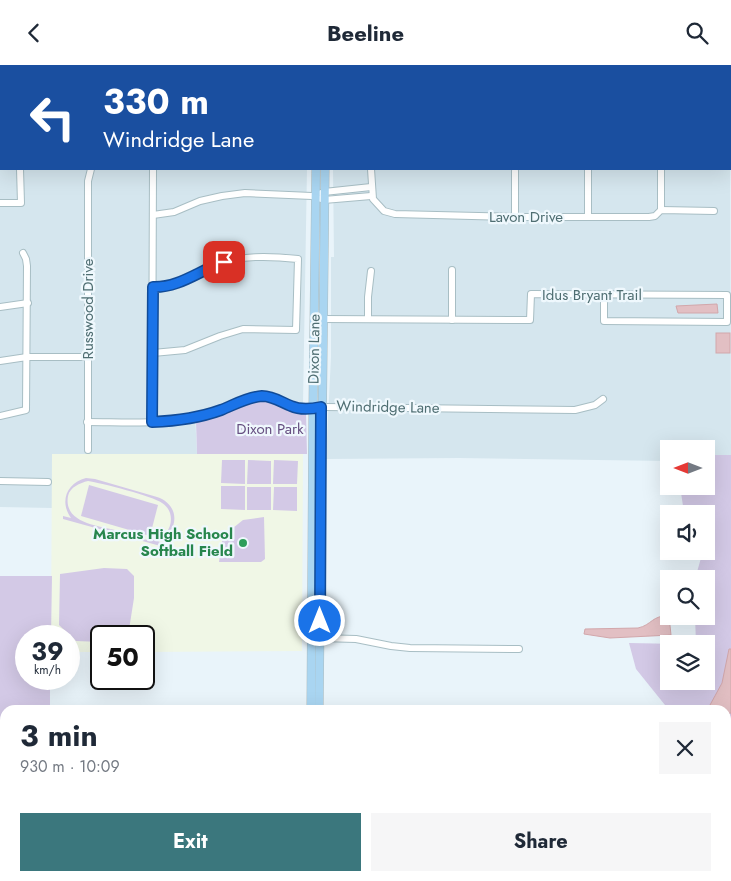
<!DOCTYPE html>
<meta charset="utf-8">
<style>
body{margin:0;font-family:Jost,sans-serif;background:#f6f6f7;color:#1f2937;height:100vh;display:flex;flex-direction:column;font-size:19px;white-space:nowrap}
*{box-sizing:border-box;margin:0}
p{font-size:16px;color:#747a83}
.icon{flex:none;width:28px;height:28px;fill:none;stroke:currentColor;stroke-width:2;stroke-linecap:round;stroke-linejoin:round}
.map{position:relative;flex:1;overflow:hidden}
.drawer{position:absolute;left:0px;top:640px;width:731px;height:176px;display:flex;flex-direction:column;background:#fff;border-radius:15px 15px 0 0;box-shadow:0 5px 20px #0002}
.drawer>*{flex:none}
.banner{position:absolute;left:0px;top:0px;width:731px;height:105px;box-shadow:0 5px 20px #0002;background:#1a4fa0;color:#fff;overflow:hidden}
.needle{width:32px;rotate:270deg}
.controls{position:absolute;left:660px;top:375px;display:grid;gap:10px}
.controls a{display:grid;place-items:center;width:55px;height:55px;border-radius:0px;background:#fff;box-shadow:0 5px 20px #0002;font-size:25px}
.speed{position:absolute;left:15px;top:560px;display:flex;gap:10px;font-size:25px;font-weight:700;text-align:center}
.speed>*{display:grid;place-content:center;width:65px;height:65px;border-radius:50%;background:#fff;box-shadow:0 5px 20px #0002;line-height:1}
.speed small{font-size:12px;font-weight:400}
.speed .limit{border:2px solid #111;border-radius:8px;background:#fff;color:#111}
.pin{position:absolute;display:grid;place-items:center;width:42px;height:42px;color:#fff;margin:-21px;border-radius:10px;box-shadow:0 2px 8px #0006}
.me{position:absolute;width:55px;margin:-28px;rotate:0deg;stroke-linejoin:round;filter:drop-shadow(0 0 4px #0008)}
.turn{display:flex;align-items:center;gap:18px;height:105px;padding:0 20px;font-size:22px}
.turn .icon{width:65px;height:65px;stroke-width:2.5}
.turn b{display:block;font-size:35px;line-height:42px}
.round{display:grid;place-items:center;flex:none;width:52px;height:52px;border-radius:0px;background:#f6f6f7}
.summary{display:flex;align-items:center;justify-content:space-between;height:85px;padding:0 20px}
h1{font-size:30px;font-weight:700;line-height:38px}
.action{display:flex;gap:10px;margin-top:auto;padding:10px 20px}
.action a{flex:1;height:58px;border-radius:0px;background:#3b777d;color:#fff;font-size:20px;font-weight:700;line-height:58px;text-align:center}
.action a+a{background:#f6f6f7;color:#1f2937}
header{display:flex;justify-content:space-between;align-items:center;height:65px;padding:0 20px;background:#fff;font-size:22px;font-weight:700}
.map>svg:first-child{display:block}
.residential{fill:#d5e6ee}
.education{fill:#f0f7e6}
.green{fill:#d3c9e6;fill-rule:evenodd}
.water{fill:#e2bfc3;stroke:#d2a7ab}
.lines{fill:none;stroke-linecap:round;stroke-linejoin:round}
.minor-casing{stroke:#a8bec4;stroke-width:8}
.major-casing{stroke:#aebcbe;stroke-width:9}
.minor{stroke:#fff;stroke-width:6}
.major{stroke:#a9d5f1;stroke-width:8}
.route-casing{stroke:#114b97;stroke-width:12}
.route{stroke:#1a73e8;stroke-width:9}
.leisure-dot{fill:#2e9e5b;stroke:#eff8fd;stroke-width:2}
.labels{text-anchor:middle;stroke-width:4.5;stroke-linejoin:round;paint-order:stroke}
.street-label{font-size:15px;fill:#4f6e72;stroke:#eff8fd}
.park-label{font-size:15px;fill:#664f81;stroke:#eff8fd}
.leisure-label{font-size:15px;font-weight:bold;fill:#27864d;stroke:#eff8fd;text-anchor:end}
</style>
<header><svg class="icon" aria-label="back" viewBox="0 0 24 24"><path d="M15 5l-7 7 7 7"/></svg>Beeline<svg class="icon" aria-label="search" viewBox="0 0 24 24"><circle cx="10" cy="10" r="6"/><path d="M15 15l6 6"/></svg></header>
<div class="map">
<svg width="731" height="816" viewBox="0 0 731 816">
<rect width="100%" height="100%" fill="#e9f4fa"/>
<!-- residential -->
<g class="residential">
<path d="M0 0H118L1 1V104H307L303 339 269 326 257 327 220 343 195 349 197 389H52V443L0 442Z"/>
<path d="M730 27 731 390H706V384H669V396L459 393 326 394 331 292V192H334L333 104H730Z"/>
</g>
<!-- education -->
<g class="education">
<path d="M333 0H731V27L730 1H333Z"/>
<path d="M52 389H303L302 586 144 587V571H101V587H69V571H51Z"/>
</g>
<!-- green -->
<g class="green">
<path d="M265 336C279 339 291 347 306 348L307 389H197L196 356C219 351 241 339 265 336Z"/>
<path d="M706 390H731V653L726 655V645H669L636 604 629 578 680 579H669V616H706V579H696L695 551H706V514H695L703 486H706V475L709 468 706 467V449H680L683 441 680 421H706Z"/>
<path d="M222 395H245V419L221 418Z"/>
<path d="M248 395 271 396V419H247Z"/>
<path d="M274 395 298 396 297 419H273Z"/>
<path d="M86 413 95 414 157 432C181 440 179 467 158 477L165 479 164 482 63 454V451L71 453C59 436 67 418 86 413ZM88 416C101 418 153 431 162 438 178 448 171 473 153 475 142 476 129 469 119 466 101 461 63 459 68 431 70 422 80 418 88 416Z"/>
<path d="M89 420 158 440 150 471 81 451Z"/>
<path d="M221 421H245V445L221 444Z"/>
<rect x="247" y="422" width="24" height="23"/>
<path d="M274 422H297V446L273 445Z"/>
<path d="M264 452 265 494 261 497H219L223 471 243 455Z"/>
<path d="M104 503 127 504 134 511V533L128 571H101V577L76 576 59 560 60 509Z"/>
<path d="M0 511H52L51 571H26V614H50V645H5V766L0 767Z"/>
</g>
<!-- water -->
<g class="water">
<path d="M717 239 718 248H678L676 241Z"/>
<rect x="716" y="268" width="14" height="20"/>
<path d="M669 551 671 570 610 573 584 569 585 564 638 563C652 560 652 550 669 551Z"/>
<path d="M729 584H731V648L726 649V645H710V640L722 618Z"/>
</g>
<g class="lines">
<!-- minor casing -->
<g class="minor-casing">
<g id="minor">
<path d="M208 0 212 1"/>
<path d="M23 1V0"/>
<path d="M86 1V0"/>
<path d="M274 1 277 0"/>
<path d="M0 72H1"/>
<path d="M371 104 373 134 384 146 395 149 515 152H649L655 151 661 145 714 146"/>
<path d="M588 104V152"/>
<path d="M661 104V145"/>
<path d="M515 106V152"/>
<path d="M321 128 324 127 371 122"/>
<path d="M0 138H21L20 104"/>
<path d="M153 150 174 147 200 136 222 131 245 128 312 131 324 135 371 131"/>
<path d="M0 242 28 238"/>
<path d="M322 254 530 255 531 229 727 230V257L604 256V230"/>
<path d="M368 254V232L371 206"/>
<path d="M452 255V205"/>
<path d="M153 288 185 285 220 271 243 264 296 265 298 194C269 191 241 190 214 200 193 208 177 223 153 222"/>
<path d="M0 296 27 292H87"/>
<path d="M0 351 26 345 27 201 26 194 23 188"/>
<path d="M87 357C125 357 165 360 202 351 221 346 240 333 260 331 273 330 280 338 292 342 303 346 315 342 326 342L575 345 595 340 603 334"/>
<path d="M152 357 153 104"/>
<path d="M88 385V116L91 104"/>
<path d="M0 416 48 417"/>
<path d="M320 573 356 574 391 581 410 583 519 584"/>
</g>
</g>
<!-- major casing -->
<g class="major-casing">
<g id="major">
<path d="M317 1V0"/>
<path d="M326 1V0"/>
<path d="M311 645 313 344 316 104"/>
<path d="M319 645 325 104"/>
<path d="M726 667 731 664"/>
<path d="M726 677 731 674"/>
<path d="M310 811V816"/>
<path d="M318 816V811"/>
<path d="M546 816 552 811"/>
<path d="M563 816 568 811"/>
</g>
</g>
<!-- minor -->
<use href="#minor" class="minor"/>
<!-- major -->
<use href="#major" class="major"/>
</g>
<g class="lines">
<!-- route casing -->
<g class="route-casing">
<path id="route" d="M224 197C200 205 179 223 153 222L152 357C176 356 199 353 221 345 234 340 247 332 262 331 273 331 281 337 291 341 300 345 312 344 321 342L320 556"/>
</g>
<!-- route -->
<use href="#route" class="route"/>
</g>
<!-- markers -->
<circle class="leisure-dot" cx="243" cy="478" r="5"/>
<g class="labels">
<!-- street labels -->
<g class="street-label">
<text x="526" y="157">Lavon Drive</text>
<text x="592" y="235">Idus Bryant Trail</text>
<text transform="translate(88 244) rotate(-90)" y="5">Russwood Drive</text>
<text transform="translate(314 284) rotate(-89)" y="5">Dixon Lane</text>
<text transform="translate(388 342) rotate(1)" y="5">Windridge Lane</text>
</g>
<!-- park labels -->
<g class="park-label">
<text x="270" y="369">Dixon Park</text>
</g>
<!-- leisure labels -->
<g class="leisure-label">
<text x="233" y="474">Marcus High School<tspan x="233" dy="17">Softball Field</tspan></text>
</g>
</g>
</svg>
<div class="controls">
<a><svg class="needle" viewBox="-14 -14 28 28"><path d="M0-13l5 13h-10z" fill="#e53935"/><path d="M0 13l5-13h-10z" fill="#747a83"/></svg></a>
<a><svg class="icon" aria-label="sound" viewBox="0 0 24 24"><path d="M4 9h4l5-4v14l-5-4H4zM17 9q2 3 0 6"/></svg></a>
<a><svg class="icon" aria-label="search" viewBox="0 0 24 24"><circle cx="10" cy="10" r="6"/><path d="M15 15l6 6"/></svg></a>
<a><svg class="icon" aria-label="layers" viewBox="0 0 24 24"><path d="M12 4l9 5-9 5-9-5zM3 14l9 5 9-5"/></svg></a>
</div>
<div class="speed"><div>39<small>km/h</small></div><div class="limit">50</div></div>
<div class="pin" style="left:224px;top:197px;background:#d93025"><svg class="icon" aria-label="arrive" viewBox="0 0 24 24"><path d="M6 21V4h12l-3 4 3 4H6"/></svg></div>
<svg class="me" style="left:320px;top:556px" viewBox="-20 -20 40 40"><circle r="17" fill="#1a73e8" stroke="#fff" stroke-width="3"/><path d="M0-11L8 9 0 5-8 9z" fill="#fff"/></svg>
<div class="banner">
<div class="turn"><svg class="icon" aria-label="left" viewBox="0 0 24 24"><path d="M17 20v-9H6M10 6l-5 5 5 5"/></svg><div><b>330 m</b>Windridge Lane</div></div>
</div>
<section class="drawer">
<div class="summary"><div><h1>3 min</h1><p>930 m · 10:09</p></div><a class="round"><svg class="icon" aria-label="close" viewBox="0 0 24 24"><path d="M6 6l12 12M18 6L6 18"/></svg></a></div>
<div class="action"><a>Exit</a><a>Share</a></div>
</section>
</div>
